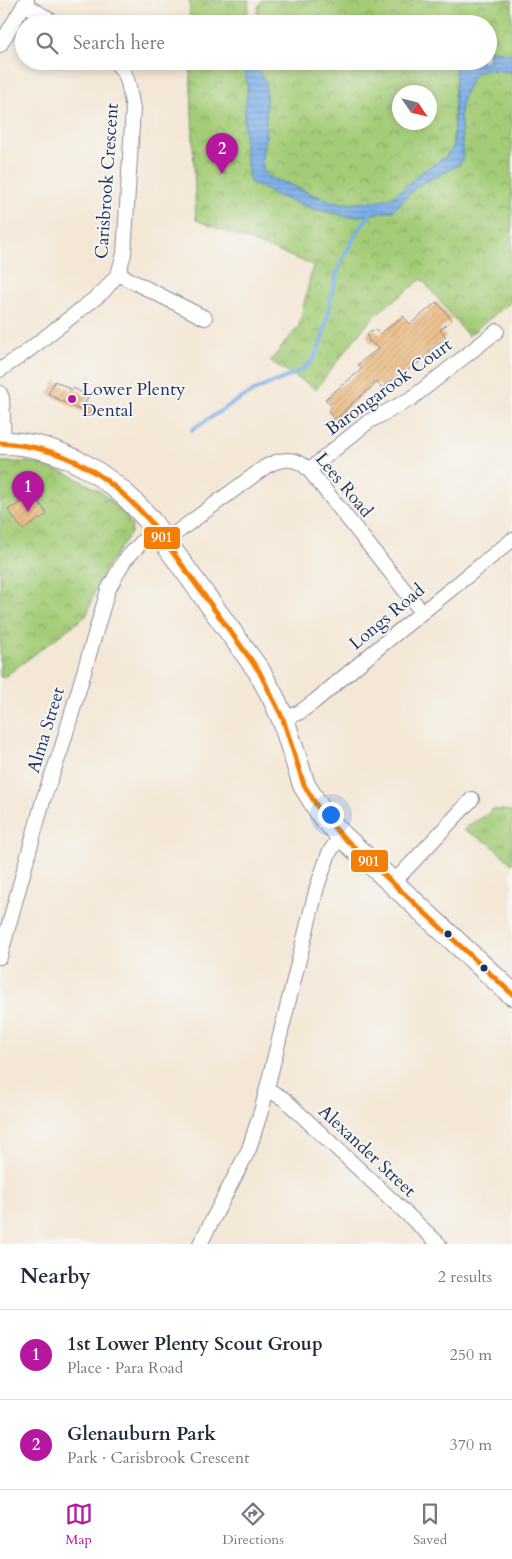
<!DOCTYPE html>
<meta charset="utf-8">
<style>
body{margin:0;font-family:Cardo,serif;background:#f2f2f3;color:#1f2937}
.compass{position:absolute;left:392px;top:85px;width:45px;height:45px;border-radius:50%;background:#fff;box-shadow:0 2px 8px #0003;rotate:125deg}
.you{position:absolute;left:330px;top:814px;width:18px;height:18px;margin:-12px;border:4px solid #fff;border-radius:50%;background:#1a73e8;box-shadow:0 0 0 8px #1a73e833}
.badge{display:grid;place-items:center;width:32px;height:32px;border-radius:50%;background:#b5179e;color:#fff;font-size:16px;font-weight:700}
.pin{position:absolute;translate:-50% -41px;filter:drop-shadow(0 1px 2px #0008)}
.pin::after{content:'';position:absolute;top:26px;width:18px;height:15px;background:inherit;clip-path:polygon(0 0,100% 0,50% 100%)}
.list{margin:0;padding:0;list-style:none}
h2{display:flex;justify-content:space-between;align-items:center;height:65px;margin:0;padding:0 20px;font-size:21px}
h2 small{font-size:16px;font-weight:400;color:#747a83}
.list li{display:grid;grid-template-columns:32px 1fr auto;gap:15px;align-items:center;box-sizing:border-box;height:90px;padding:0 20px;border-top:1px solid #e0e1e3}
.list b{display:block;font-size:19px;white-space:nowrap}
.list p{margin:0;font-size:16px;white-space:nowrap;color:#747a83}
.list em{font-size:16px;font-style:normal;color:#747a83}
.icon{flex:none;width:28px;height:28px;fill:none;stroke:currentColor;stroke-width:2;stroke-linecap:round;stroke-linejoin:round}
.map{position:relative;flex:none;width:512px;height:1244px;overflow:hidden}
.search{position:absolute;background:#fff;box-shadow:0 2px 8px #0003;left:15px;right:15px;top:15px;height:55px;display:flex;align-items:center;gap:12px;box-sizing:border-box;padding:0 18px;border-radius:28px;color:#747a83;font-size:19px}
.sheet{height:245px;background:#fff}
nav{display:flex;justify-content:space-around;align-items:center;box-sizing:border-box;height:70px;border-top:1px solid #e0e1e3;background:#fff;font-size:14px;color:#747a83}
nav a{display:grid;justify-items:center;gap:2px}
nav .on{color:#b5179e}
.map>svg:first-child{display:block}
.grass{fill:url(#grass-tufts);stroke:#607e6a}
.park{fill:url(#park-crowns);stroke:#607e6a;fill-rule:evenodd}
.water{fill:url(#water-rules);stroke:#4a6fa3}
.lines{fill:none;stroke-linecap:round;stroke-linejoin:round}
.stream{stroke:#7aafe8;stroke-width:4}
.building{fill:url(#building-hatch)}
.minor-casing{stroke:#888b9a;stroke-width:16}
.primary-casing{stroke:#888b9a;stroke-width:24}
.minor{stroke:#fff;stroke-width:14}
.primary{stroke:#fff;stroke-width:22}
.bus-1-casing{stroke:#f6f6f2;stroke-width:9}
.bus-1{stroke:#f47e05;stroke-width:5}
.poi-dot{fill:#b5179e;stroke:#f6f6f2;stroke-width:2}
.bus-dot{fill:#1b2f5e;stroke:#f6f6f2;stroke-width:2}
.labels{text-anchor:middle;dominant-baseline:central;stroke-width:4;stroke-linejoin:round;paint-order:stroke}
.street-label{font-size:18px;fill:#1b2f5e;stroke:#f6f6f2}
.poi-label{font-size:18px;fill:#1b2f5e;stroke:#f6f6f2;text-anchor:start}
.line-badge{stroke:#f6f6f2;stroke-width:2}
.badge-label{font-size:14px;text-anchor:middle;font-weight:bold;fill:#fff}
</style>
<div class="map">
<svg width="512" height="1244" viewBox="0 0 512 1244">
<defs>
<pattern id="grass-tufts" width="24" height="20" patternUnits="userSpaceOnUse" patternTransform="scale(1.25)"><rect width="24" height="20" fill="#a4cc77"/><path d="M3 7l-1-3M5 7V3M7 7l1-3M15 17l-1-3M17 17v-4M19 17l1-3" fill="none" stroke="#85a665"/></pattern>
<pattern id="park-crowns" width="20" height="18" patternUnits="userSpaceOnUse" patternTransform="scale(1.25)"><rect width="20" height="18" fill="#a4cc77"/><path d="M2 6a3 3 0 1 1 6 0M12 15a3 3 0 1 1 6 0" fill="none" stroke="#85a665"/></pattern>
<pattern id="water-rules" width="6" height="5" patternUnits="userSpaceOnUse" patternTransform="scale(1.25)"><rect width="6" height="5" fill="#7aafe8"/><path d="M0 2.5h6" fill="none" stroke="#638fbf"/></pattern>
<pattern id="building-hatch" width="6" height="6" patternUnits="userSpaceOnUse" patternTransform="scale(1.25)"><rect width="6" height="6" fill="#edb678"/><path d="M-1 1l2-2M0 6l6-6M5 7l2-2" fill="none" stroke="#bf9466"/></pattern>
</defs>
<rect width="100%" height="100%" fill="#f6f6f2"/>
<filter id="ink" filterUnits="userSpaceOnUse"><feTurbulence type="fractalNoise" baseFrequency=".02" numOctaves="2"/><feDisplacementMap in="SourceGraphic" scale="10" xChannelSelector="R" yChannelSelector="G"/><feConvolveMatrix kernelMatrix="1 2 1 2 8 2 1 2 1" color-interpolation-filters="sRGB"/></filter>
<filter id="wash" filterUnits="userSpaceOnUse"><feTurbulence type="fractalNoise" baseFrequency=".0096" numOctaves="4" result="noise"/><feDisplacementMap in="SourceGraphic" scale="20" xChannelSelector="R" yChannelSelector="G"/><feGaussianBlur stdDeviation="1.12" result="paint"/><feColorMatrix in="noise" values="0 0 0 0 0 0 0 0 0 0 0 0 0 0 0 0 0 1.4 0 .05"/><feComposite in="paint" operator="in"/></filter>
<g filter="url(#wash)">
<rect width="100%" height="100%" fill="#f4e7d5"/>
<path class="grass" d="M 492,809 L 512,811 L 512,864 L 489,843 L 464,830 C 472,820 484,820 492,809 Z"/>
<path class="park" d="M 190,0 L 249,0 L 246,24 L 189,24 Z
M 262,0 L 512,0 L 512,55 L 488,49 L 488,24 L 255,24 L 258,8 Z
M 190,61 L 241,61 L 248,85 L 244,120 L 250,182 L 278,196 L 314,209 L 393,211 L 417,186 L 459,165 L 463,157 L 460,111 L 464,95 L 472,77 L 484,69 L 512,72 L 512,301 L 468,336 L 422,279 L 376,314 L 357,336 L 316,389 L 270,361 L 299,326 L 313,265 L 196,220 Z
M 254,61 L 460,61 L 456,66 L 453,147 C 445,161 433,164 421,173 C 412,180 402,192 392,198 C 386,201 376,201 369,202 C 331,207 319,196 286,183 C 274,178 273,180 263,171 L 262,154 L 266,136 ZM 400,92 L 430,92 L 430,122 L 400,122 Z
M 0,462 L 29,462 L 44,465 L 73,476 L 101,492 L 110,500 L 121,510 L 132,525 L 131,533 L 112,559 L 103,574 L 95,590 L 87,615 L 4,677 L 0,677 Z"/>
<path class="water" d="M 488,49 L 512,55 L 512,72 L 484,69 L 472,77 L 464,95 L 460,111 L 463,157 L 459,165 L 417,186 L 393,211 L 350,217 L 314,209 L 278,196 L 250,182 L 245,151 L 244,120 L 248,85 L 241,61 L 254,61 L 266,83 L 266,136 L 262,154 L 263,171 L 273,180 L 284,182 L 312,195 L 340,203 L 351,204 L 392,198 L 422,172 L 447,156 L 453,147 L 456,66 L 460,61 L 488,61 Z"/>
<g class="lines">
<path class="stream" d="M 192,430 C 214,415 236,400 260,388 C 276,380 295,377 308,365 C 326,349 329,298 337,274 C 345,251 358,230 372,211"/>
</g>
<g id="blocks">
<path class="building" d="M 437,302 L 452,320 L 440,330 L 446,337 L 429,351 L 431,354 L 397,378 L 396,377 L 382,388 L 377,382 L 344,411 L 345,412 L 335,420 L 328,411 L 332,407 L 325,399 L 362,369 L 358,364 L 379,348 L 369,341 L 367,335 L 370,331 L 375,330 L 380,334 L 403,316 L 410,324 Z
M 55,381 L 72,390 L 73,388 L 89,396 L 85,402 L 94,407 L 89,415 L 48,394 Z
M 33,494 L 47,514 L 23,530 L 8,510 Z"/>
</g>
</g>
<g filter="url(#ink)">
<use href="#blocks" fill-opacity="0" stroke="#888b9a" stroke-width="1"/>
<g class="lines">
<defs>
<path id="minor" d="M 24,4 L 57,24
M 0,45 L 27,0
M 118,274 L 205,318
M 0,370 L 25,353 L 103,292 L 118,274 L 124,254 L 133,109 L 128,82 L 125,74 L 115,61
M 0,393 L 2,398 L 4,443
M 309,470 L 368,422 L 412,398 L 497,331
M 165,541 L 265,467 C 281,458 296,456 309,470 L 422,612
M 283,719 L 300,712 L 315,701 L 383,644 L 512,540
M 393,883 L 472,799
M 0,957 L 44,797 L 61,750 L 108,590 L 124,561 L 155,528
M 267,1089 L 284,1099 L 439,1244
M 200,1244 L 249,1149 L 262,1108 L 317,887 L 329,853 L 341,835"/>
<path id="primary" d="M 0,443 C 60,442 113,477 150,521 L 259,671 L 273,697 L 283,719 L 304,785 L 322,814 L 341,835 L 512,994"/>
</defs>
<use href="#minor" class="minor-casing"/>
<use href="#primary" class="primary-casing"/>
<use href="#minor" class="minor"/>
<use href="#primary" class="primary"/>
<defs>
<path id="bus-1" d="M 0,443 C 66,447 106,473 150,521 L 259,671 L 283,719 L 304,785 L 322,814 L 341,835 L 512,994"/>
</defs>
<use href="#bus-1" class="bus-1-casing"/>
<use href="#bus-1" class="bus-1"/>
</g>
</g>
<circle class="poi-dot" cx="72" cy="399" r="5"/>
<g class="bus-dot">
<circle cx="448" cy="934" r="4.5"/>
<circle cx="484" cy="968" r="4.5"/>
</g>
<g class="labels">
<g class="street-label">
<text transform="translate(107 181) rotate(-86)">Carisbrook Crescent</text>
<text transform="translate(389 387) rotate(-36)">Barongarook Court</text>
<text transform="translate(344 485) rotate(50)">Lees Road</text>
<text transform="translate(387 617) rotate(-40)">Longs Road</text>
<text transform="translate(46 730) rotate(-73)">Alma Street</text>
<text transform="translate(367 1151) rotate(43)">Alexander Street</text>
</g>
<g class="poi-label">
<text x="82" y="389">Lower Plenty<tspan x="82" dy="21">Dental</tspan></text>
</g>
</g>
<g class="line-badge">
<rect x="143" y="526" width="38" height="24" rx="5" fill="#f47e05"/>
<rect x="350" y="849" width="39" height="24" rx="5" fill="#f47e05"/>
</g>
<g class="badge-label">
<text x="162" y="542">901</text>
<text x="369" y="866">901</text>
</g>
</svg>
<svg class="compass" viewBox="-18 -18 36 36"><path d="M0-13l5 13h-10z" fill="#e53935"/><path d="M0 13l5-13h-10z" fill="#747a83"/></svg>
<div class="you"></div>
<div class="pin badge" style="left:28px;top:512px">1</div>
<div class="pin badge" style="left:222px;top:174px">2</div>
<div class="search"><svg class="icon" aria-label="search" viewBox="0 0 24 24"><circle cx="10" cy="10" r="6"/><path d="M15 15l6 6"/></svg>Search here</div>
</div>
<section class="sheet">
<h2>Nearby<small>2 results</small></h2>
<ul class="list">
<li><span class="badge">1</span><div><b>1st Lower Plenty Scout Group</b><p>Place · Para Road</p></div><em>250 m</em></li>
<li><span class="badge">2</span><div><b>Glenauburn Park</b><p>Park · Carisbrook Crescent</p></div><em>370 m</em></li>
</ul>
</section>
<nav>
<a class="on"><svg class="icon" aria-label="map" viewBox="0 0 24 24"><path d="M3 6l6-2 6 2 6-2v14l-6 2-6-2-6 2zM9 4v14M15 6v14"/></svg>Map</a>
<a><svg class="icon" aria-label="directions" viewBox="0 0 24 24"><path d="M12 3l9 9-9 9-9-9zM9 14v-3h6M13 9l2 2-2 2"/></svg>Directions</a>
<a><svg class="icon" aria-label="saved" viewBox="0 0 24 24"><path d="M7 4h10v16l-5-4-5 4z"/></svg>Saved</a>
</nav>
